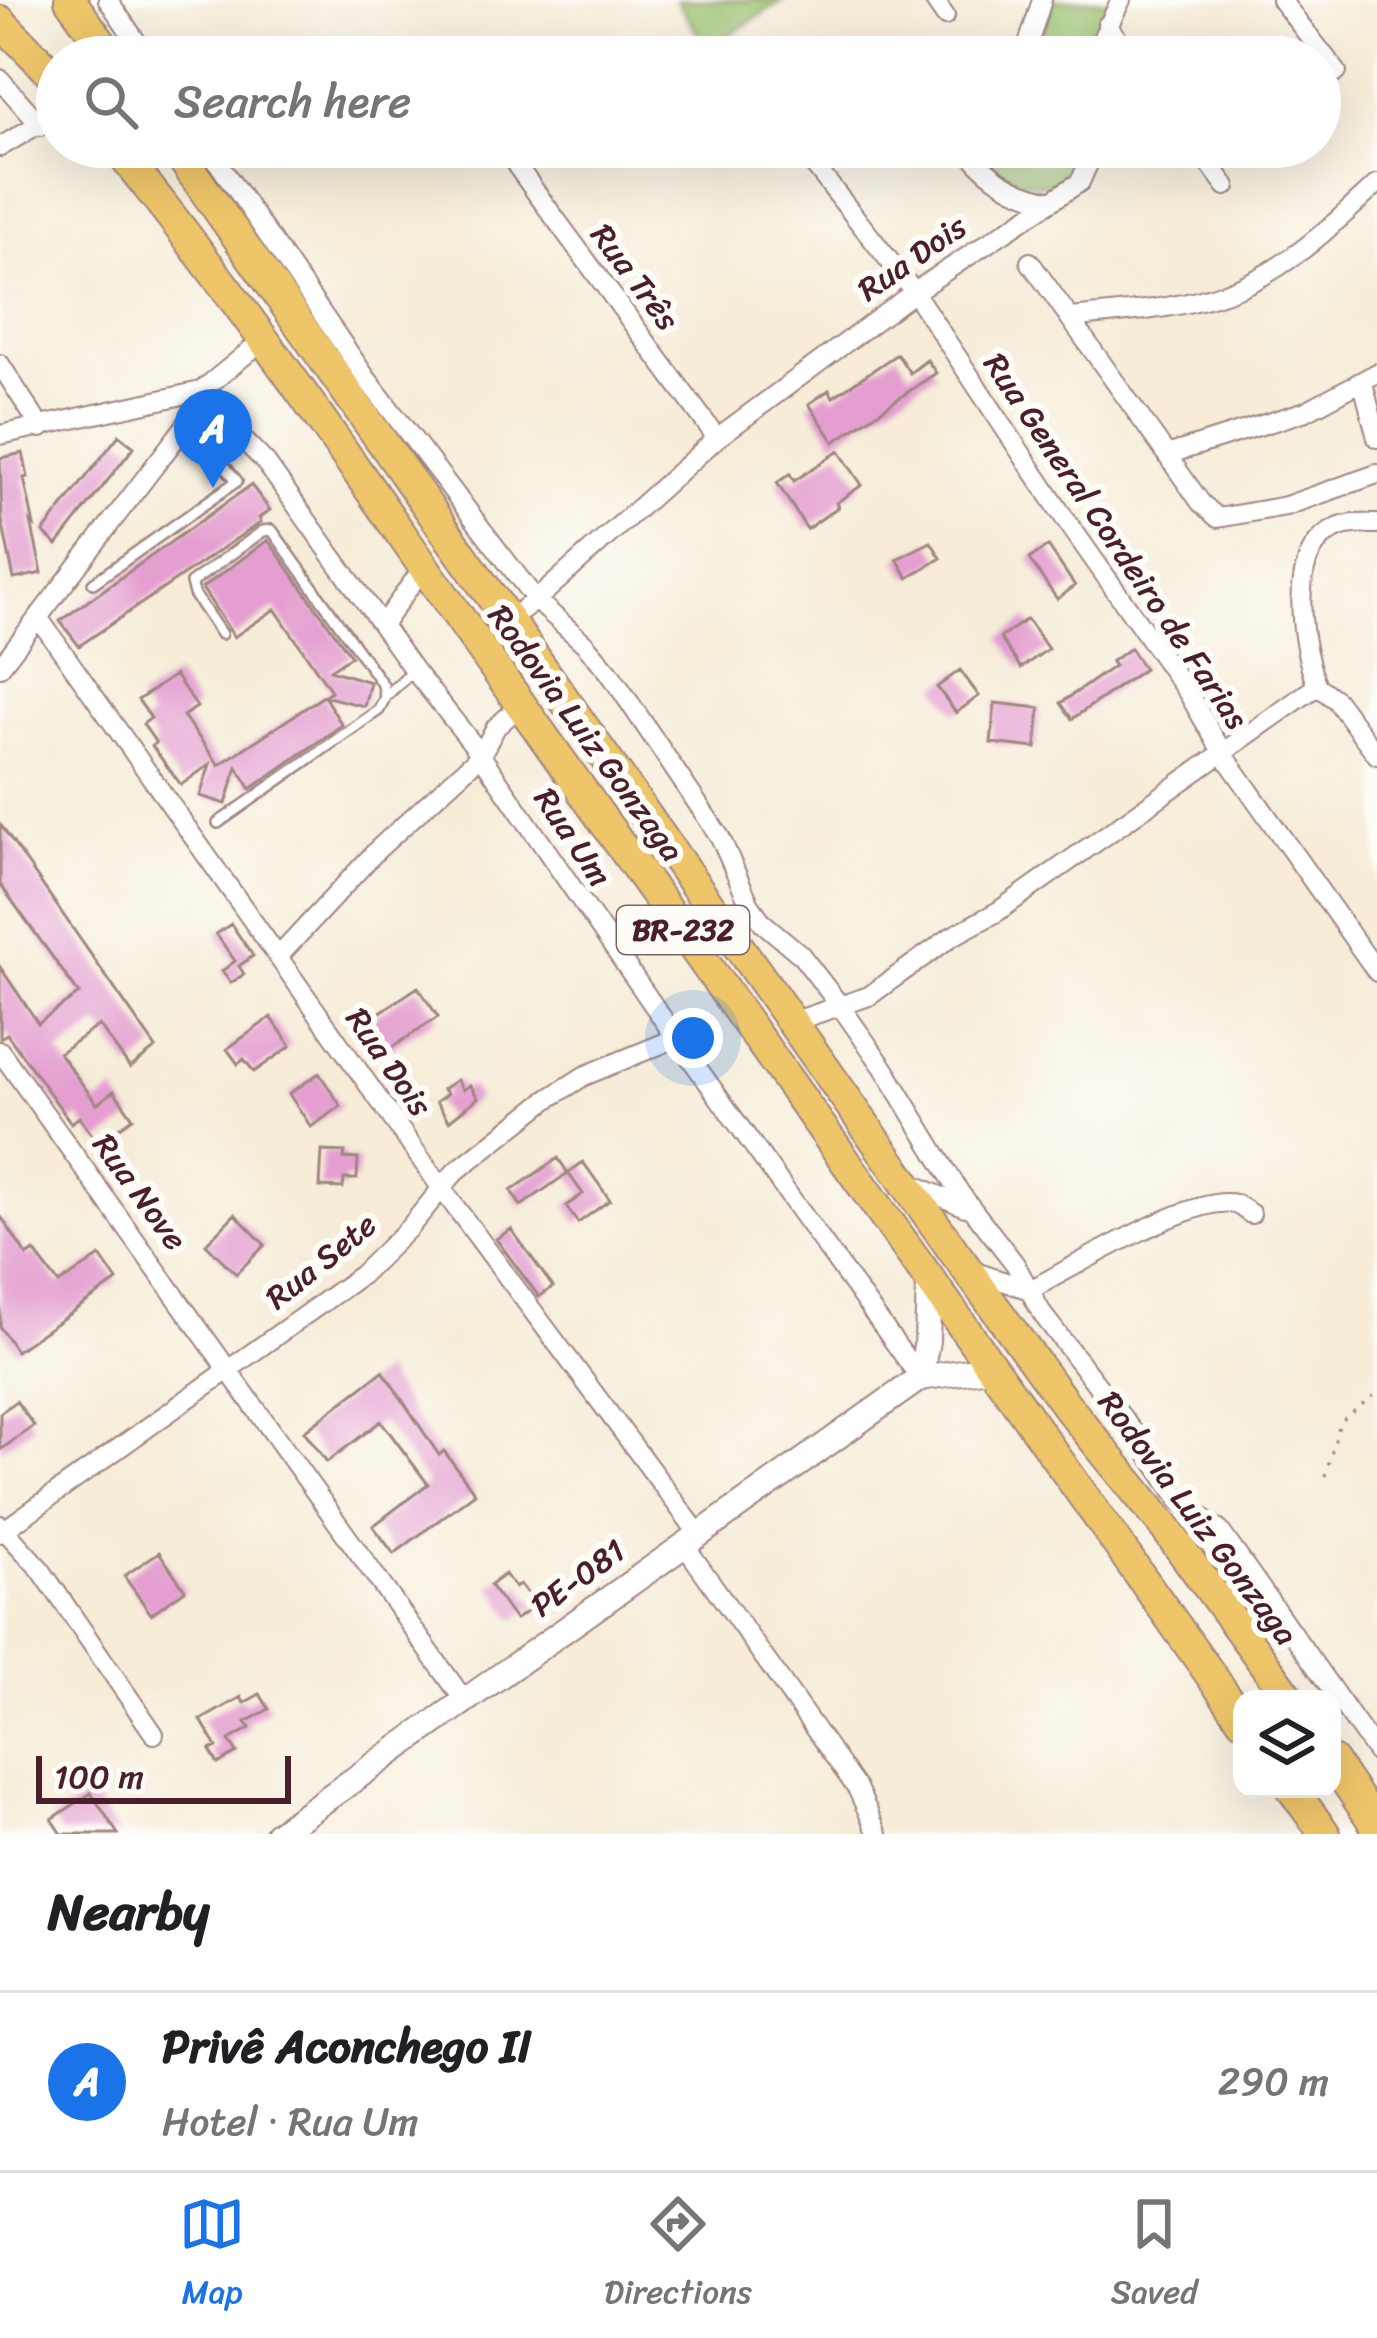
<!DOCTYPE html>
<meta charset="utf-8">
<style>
body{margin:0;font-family:Sriracha,sans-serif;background:#f2f2f2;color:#202124}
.controls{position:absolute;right:36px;bottom:36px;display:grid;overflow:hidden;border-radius:24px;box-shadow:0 12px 48px #0002}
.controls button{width:108px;height:108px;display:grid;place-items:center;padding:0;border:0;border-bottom:3px solid #e0e0e0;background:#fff;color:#202124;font:60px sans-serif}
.scale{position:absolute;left:36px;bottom:30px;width:255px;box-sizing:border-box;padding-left:12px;border:6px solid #4a1f2b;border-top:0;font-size:33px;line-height:42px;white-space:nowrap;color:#4a1f2b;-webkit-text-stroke:9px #fdfcf7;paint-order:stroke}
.you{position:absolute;left:693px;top:1038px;width:42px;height:42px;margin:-30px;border:9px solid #fff;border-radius:50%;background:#1a73e8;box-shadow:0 0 0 18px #1a73e833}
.badge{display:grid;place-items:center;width:78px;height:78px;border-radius:50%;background:#1a73e8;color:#fff;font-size:39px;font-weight:700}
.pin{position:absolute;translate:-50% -99px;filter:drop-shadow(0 3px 6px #0008)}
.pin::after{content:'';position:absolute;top:63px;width:42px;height:36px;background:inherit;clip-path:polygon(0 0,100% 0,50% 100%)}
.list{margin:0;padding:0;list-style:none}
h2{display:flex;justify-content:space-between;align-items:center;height:156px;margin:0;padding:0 48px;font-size:51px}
h2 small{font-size:39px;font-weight:400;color:#757577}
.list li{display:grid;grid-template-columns:78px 1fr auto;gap:36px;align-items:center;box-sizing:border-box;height:180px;padding:0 48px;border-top:3px solid #e0e0e0}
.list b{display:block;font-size:45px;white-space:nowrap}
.list p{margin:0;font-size:39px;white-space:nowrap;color:#757577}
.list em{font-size:39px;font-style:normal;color:#757577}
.icon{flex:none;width:66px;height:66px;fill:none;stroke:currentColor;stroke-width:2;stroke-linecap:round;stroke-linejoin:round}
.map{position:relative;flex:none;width:1377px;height:1834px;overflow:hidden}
.search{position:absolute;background:#fff;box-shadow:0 12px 48px #0002;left:36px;right:36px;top:36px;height:132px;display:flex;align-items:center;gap:30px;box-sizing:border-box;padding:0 42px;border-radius:66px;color:#757577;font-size:45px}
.sheet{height:336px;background:#fff}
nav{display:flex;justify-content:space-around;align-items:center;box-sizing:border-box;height:168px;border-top:3px solid #e0e0e0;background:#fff;font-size:33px;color:#757577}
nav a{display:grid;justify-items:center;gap:6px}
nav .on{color:#1a73e8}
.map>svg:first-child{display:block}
.green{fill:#9ac16d;stroke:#72704c;stroke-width:3}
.building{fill:#e49ed0}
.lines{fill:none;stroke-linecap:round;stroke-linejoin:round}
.service-casing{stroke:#a08682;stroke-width:14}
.minor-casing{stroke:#a08682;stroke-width:22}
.tertiary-casing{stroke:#a08682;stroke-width:28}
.trunk-casing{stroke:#a08682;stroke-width:34}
.path{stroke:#a08682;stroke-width:3;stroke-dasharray:3 9;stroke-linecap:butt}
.service{stroke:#fff;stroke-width:9}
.minor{stroke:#fff;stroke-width:18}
.tertiary{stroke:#fff;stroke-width:24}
.trunk{stroke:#eec569;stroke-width:30}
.labels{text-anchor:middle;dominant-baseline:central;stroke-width:12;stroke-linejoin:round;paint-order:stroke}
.shield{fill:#fdfcf7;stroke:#806168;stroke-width:3}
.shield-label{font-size:30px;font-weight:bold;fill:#4a1f2b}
.street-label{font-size:33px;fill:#4a1f2b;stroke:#fdfcf7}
</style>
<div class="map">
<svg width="1377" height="1834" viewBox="0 0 1377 1834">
<rect width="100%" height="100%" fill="#fdfcf7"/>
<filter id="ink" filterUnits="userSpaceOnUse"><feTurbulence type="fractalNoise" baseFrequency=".00833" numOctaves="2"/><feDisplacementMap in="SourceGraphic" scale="24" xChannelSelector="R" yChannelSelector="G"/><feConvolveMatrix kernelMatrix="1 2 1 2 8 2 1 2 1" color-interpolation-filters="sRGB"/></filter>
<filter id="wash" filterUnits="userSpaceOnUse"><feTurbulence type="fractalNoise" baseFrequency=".004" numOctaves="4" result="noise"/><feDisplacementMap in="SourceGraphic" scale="48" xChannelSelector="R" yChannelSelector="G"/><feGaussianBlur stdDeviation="2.7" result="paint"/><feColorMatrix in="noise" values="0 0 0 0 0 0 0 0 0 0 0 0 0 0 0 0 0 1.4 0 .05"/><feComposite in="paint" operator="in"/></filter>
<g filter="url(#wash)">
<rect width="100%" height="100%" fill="#f6ecd8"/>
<path class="green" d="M 676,0 L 783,0 L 708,49 Z
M 1051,0 L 1110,0 L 1085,57 L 1034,57 Z
M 975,147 L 1083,147 C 1078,193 1027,191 996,169 C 988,164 981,154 975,147 Z"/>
<g id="blocks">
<path class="building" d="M 897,354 L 910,373 L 927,360 L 936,373 L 834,442 L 809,404 L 829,390 L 833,397 Z
M 119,435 L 134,447 L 57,545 L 43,532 Z
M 839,451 L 862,485 L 836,503 L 838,507 L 807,529 L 777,483 L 790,474 L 794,481 Z
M 23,453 L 28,477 L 24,478 L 34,525 L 31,522 L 42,573 L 14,579 L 2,521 L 0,458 Z
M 251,485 L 270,510 L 259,518 L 261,522 L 79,646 L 60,621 Z
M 268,540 L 351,656 L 330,670 L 370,682 L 364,706 L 324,696 L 342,725 L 251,789 L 237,767 L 226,804 L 200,796 L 210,764 L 181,785 L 152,746 L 156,743 L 143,724 L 151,718 L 138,700 L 175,675 L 197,707 L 183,716 L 219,765 L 331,691 L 275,609 L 234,637 L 202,588 Z
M 931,542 L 941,558 L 908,578 L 897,559 Z
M 1048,546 L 1075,586 L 1057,599 L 1029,559 Z
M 1027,619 L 1048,649 L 1021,668 L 1000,638 Z
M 1130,648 L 1144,669 L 1072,719 L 1061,703 L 1114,666 L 1111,662 Z
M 960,670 L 979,696 L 956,713 L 937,687 Z
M 995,703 L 1040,708 L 1036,748 L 991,743 Z
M 0,824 L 156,1048 L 130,1068 L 99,1025 L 59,1053 L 97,1104 L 114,1091 L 133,1118 L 98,1143 L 79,1117 L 71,1123 L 7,1034 L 0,1038 L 0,967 L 38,1023 L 79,994 L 0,884 Z
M 231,924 L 253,956 L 239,966 L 244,974 L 231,983 L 222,971 L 235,961 L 216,934 Z
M 418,987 L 438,1017 L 390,1049 L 370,1019 Z
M 271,1017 L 291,1046 L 254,1072 L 244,1059 L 238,1064 L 227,1049 Z
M 319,1073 L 341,1106 L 311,1127 L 289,1094 Z
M 457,1080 L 463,1090 L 470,1085 L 478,1098 L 449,1121 L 436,1102 L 447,1094 L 443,1089 Z
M 322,1151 L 345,1152 L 344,1158 L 358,1159 L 357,1179 L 344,1179 L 343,1188 L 320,1187 Z
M 558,1158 L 568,1173 L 583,1162 L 610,1200 L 578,1223 L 566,1206 L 583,1194 L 568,1173 L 521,1206 L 511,1191 Z
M 235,1214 L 265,1245 L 236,1274 L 206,1244 Z
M 0,1215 L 27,1256 L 34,1251 L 59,1284 L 100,1256 L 117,1281 L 16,1351 L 0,1327 Z
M 511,1229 L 553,1287 L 539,1297 L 496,1239 Z
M 383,1371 L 439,1455 L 444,1451 L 475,1493 L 394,1554 L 373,1526 L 428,1484 L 381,1421 L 327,1462 L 304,1431 Z
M 16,1401 L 34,1426 L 0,1450 L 0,1413 Z
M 159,1552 L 185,1590 L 151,1614 L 124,1576 Z
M 505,1574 L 515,1588 L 520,1584 L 536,1605 L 515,1620 L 490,1585 Z
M 260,1694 L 269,1709 L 246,1722 L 250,1728 L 229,1740 L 237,1753 L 218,1764 L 210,1750 L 217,1747 L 201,1720 L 241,1697 L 244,1703 Z
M 91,1793 L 118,1834 L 62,1834 L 52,1819 Z"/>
</g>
</g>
<g filter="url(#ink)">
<use href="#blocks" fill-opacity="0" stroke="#a08682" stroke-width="3"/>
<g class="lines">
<defs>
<path id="service" d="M 93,583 L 237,481 L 210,448
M 385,697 L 405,678
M 218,823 L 379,710 L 385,697 L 383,685 L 272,530 L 263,531 L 191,583 L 194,594 L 221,634"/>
<path id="minor" d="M 108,0 L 147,57
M 934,0 L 945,16
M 1281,0 L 1337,72
M 1107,25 L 1131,57
M 1024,57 L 1042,0
M 1093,57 L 1121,0
M 0,79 L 41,126
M 0,147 L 57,113
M 207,147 L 367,379 L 536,600 L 585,644 L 609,672 L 720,837 L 750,905 L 763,923 L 800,954 L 841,1007 L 884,1068 L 960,1193 L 1015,1264 L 1043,1315 L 1134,1433 L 1180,1500 L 1220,1531 L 1377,1753
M 512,147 L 517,166 L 532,187 L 717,438
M 800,147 L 914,292 L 1063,516 L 1188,693 L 1224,755 L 1377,972
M 965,147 C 986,176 1013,193 1048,200
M 1197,147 L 1226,186
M 1030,262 L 1201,503 L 1218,518 L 1286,506 L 1377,474
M 1070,318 C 1122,312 1177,310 1227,292 C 1285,272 1333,225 1377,184
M 0,364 L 41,428
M 1363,383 L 1377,438
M 196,412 L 231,427 L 266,463 L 413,669 L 475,747 L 676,1038 L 920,1378
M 0,435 L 201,391 L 262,341
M 210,448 L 216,419
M 1170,454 L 1306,411 L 1377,373
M 40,620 L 442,1189 L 698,1533
M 508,620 L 536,600 L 717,438 L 914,292 L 1080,182 L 1089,162 L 1089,147
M 382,625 L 423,568
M 0,667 L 196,412 L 201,391
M 1317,686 L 1336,700 L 1377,755
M 278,957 L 378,849 L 481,755 L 496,727 L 521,705
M 792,1022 L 869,996 L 951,937 L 997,912 L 1317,686 C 1301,647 1287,557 1330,532 C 1345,522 1360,524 1377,524
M 0,1051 L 464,1700
M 908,1182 L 965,1207
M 969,1270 L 1030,1290 C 1070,1269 1195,1193 1235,1204 C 1241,1206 1246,1211 1251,1214
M 0,1525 L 41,1570 L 154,1734
M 0,1533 L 361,1275 L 409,1228 L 455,1172 L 545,1101 L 584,1076 L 676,1038
M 683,1543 L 858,1790 L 878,1834"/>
<path id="tertiary" d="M 920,1378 L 927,1341 L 929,1282
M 277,1834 L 920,1378 L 989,1368"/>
<path id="trunk" d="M 70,0 L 111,57
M 0,21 L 57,79
M 116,147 C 255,317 377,502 504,681 C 751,1027 994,1375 1242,1719
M 174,147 L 955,1253 L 1066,1405 L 1161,1522 L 1290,1699
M 1332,1761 L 1377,1827
M 1292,1789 L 1325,1834"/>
</defs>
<use href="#service" class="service-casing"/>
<use href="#minor" class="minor-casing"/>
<use href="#tertiary" class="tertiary-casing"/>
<use href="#trunk" class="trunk-casing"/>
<path class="path" d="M 1325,1476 L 1340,1422 L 1377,1393"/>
<use href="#service" class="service"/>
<use href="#minor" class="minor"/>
<use href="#tertiary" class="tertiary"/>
<use href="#trunk" class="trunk"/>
</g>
</g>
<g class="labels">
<rect class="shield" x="617" y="906" width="132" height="48" rx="9"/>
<g class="shield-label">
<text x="683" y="930">BR-232</text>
</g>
<g class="street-label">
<text transform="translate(912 258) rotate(-35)">Rua Dois</text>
<text transform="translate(635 277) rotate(53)">Rua Três</text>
<text transform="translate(1116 541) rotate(56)">Rua General Cordeiro de Farias</text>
<text transform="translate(586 733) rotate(54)">Rodovia Luiz Gonzaga</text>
<text transform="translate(573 837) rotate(56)">Rua Um</text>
<text transform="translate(389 1062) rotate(55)">Rua Dois</text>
<text transform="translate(140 1192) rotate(54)">Rua Nove</text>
<text transform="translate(321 1261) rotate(-39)">Rua Sete</text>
<text transform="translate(1198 1518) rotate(53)">Rodovia Luiz Gonzaga</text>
<text transform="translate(578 1578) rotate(-36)">PE-081</text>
</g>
</g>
</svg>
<div class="controls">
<button><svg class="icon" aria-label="layers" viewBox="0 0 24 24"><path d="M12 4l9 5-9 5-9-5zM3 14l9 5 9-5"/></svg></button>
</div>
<div class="scale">100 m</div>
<div class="you"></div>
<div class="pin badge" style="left:213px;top:488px">A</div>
<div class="search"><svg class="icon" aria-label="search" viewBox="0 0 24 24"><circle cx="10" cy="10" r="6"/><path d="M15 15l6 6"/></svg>Search here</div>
</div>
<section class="sheet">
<h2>Nearby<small></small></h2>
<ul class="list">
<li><span class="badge">A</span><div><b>Privê Aconchego II</b><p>Hotel · Rua Um</p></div><em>290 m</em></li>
</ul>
</section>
<nav>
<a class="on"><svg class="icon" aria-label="map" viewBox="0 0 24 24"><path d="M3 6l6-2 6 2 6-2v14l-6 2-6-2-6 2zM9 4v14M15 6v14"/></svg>Map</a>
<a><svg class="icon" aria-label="directions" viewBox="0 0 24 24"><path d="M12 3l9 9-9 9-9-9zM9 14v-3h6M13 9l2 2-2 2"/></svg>Directions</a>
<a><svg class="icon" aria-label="saved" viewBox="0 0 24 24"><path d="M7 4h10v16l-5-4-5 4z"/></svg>Saved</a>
</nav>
